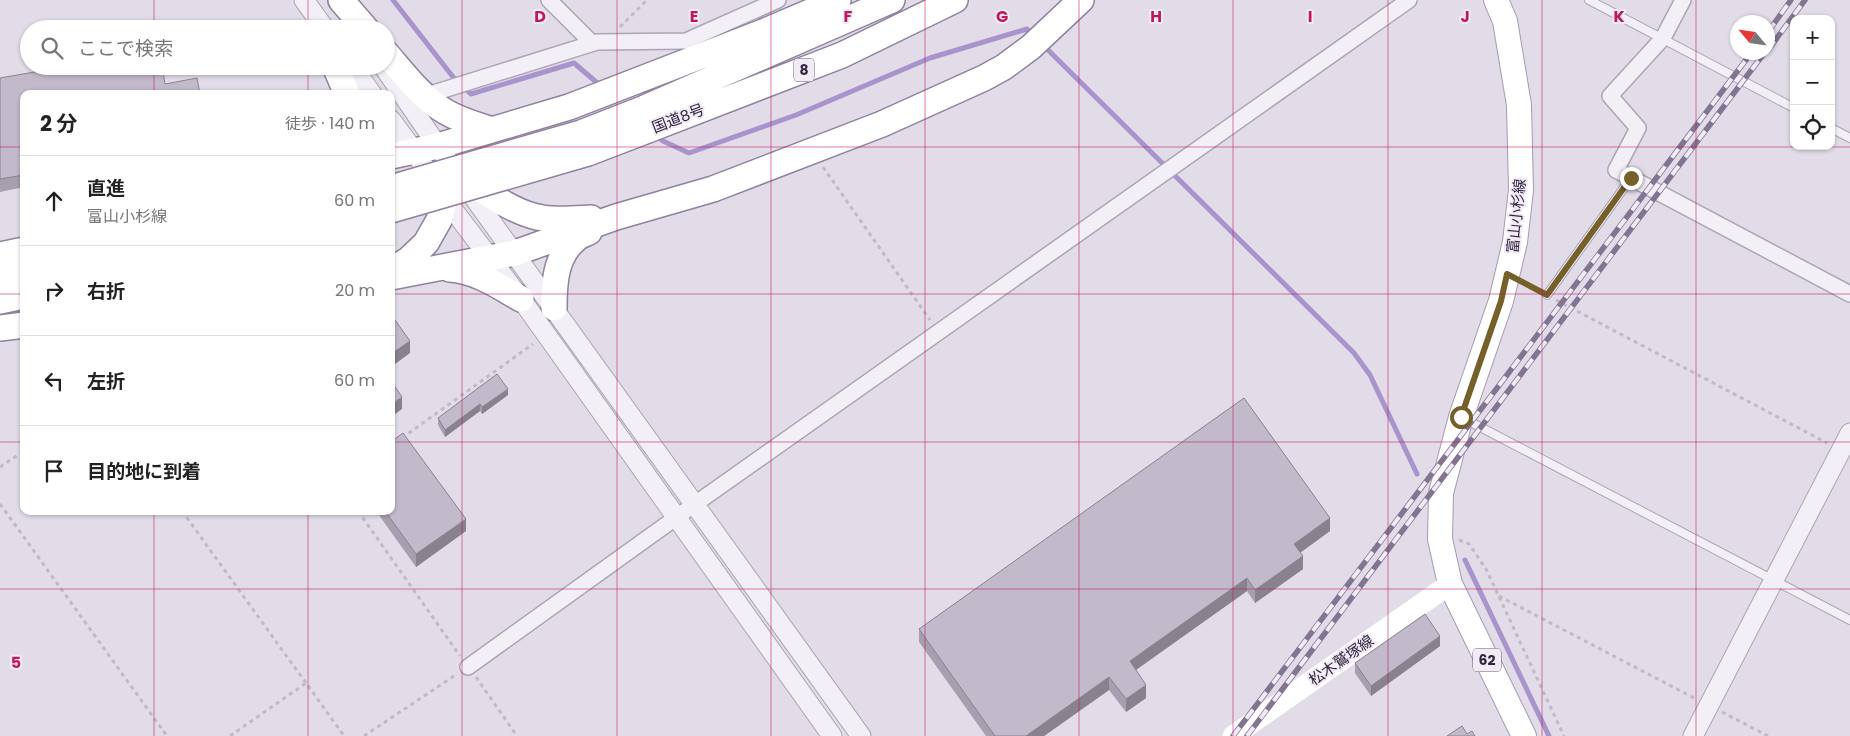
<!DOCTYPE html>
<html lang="ja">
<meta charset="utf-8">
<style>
body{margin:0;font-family:Poppins,"Noto Sans JP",sans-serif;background:#f6f6f6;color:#222}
.controls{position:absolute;right:15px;top:15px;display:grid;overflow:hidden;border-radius:10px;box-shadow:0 1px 4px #0004}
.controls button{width:45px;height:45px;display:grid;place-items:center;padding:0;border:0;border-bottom:1px solid #e0e0e0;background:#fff;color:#222;font:25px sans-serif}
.compass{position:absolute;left:1730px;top:15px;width:45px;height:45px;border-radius:50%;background:#fff;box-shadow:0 1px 4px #0004;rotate:299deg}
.stop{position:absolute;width:15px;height:15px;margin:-11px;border:4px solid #75602a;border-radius:50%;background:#fff}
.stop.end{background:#75602a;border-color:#fff;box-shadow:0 1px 5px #0008}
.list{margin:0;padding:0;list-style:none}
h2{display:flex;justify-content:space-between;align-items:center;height:65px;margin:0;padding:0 20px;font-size:21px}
h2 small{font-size:16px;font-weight:400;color:#767676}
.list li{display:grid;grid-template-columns:32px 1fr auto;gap:15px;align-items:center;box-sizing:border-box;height:90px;padding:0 20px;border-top:1px solid #e0e0e0}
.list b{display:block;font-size:19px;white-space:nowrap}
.list p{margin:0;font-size:16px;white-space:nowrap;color:#767676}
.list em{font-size:16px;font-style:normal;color:#767676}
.icon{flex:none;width:28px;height:28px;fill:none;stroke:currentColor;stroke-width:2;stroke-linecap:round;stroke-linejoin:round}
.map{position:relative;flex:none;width:1850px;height:736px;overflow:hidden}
.search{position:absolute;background:#fff;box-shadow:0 1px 4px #0004;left:20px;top:20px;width:375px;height:55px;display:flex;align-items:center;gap:12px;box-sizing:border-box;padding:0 18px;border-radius:28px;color:#767676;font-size:19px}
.panel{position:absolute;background:#fff;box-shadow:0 1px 4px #0004;left:20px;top:90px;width:375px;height:425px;border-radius:10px}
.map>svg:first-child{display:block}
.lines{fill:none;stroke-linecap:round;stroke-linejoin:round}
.stream{stroke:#a993cc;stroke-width:5}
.service-casing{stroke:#aca5b5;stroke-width:10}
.minor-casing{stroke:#aca5b5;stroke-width:18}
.tertiary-casing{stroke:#aca5b5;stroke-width:21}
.primary-casing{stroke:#a79ab4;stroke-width:26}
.trunk-casing{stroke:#90829f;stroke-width:28}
.path{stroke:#c0bac6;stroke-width:3;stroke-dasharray:4 4;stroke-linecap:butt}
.service{stroke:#f2eff6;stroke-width:8}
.minor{stroke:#f2eff6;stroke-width:15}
.tertiary{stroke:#f2eff6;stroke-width:19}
.secondary{stroke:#fff;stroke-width:21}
.primary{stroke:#fff;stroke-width:24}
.trunk{stroke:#fff;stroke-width:25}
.rail-casing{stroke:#837492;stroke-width:5.5}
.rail{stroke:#f0ebf5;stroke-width:4;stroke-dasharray:11;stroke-linecap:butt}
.trunk-bridge-casing{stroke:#90829f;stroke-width:28;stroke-linecap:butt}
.trunk-bridge{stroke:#fff;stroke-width:25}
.wall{fill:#a79faf}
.shaded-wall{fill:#88828e}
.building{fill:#c2b9cb;stroke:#88828e}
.route{stroke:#75602a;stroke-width:6}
.grid{fill:none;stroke:#c2185b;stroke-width:1;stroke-opacity:0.55}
.labels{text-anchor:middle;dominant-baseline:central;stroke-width:4;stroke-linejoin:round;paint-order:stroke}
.shield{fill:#f0ebf5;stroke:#6b6076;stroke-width:1}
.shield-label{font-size:14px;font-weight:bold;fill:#32243f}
.street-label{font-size:15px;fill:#32243f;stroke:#f0ebf5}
.grid-label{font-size:16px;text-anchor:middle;font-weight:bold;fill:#c2185b;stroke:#f0ebf5;stroke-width:4;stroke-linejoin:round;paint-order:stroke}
</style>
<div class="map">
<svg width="1850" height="736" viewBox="0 0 1850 736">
<rect width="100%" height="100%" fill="#e1dce8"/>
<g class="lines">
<path class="stream" d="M 393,0 L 453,77 L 471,94 L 574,63 L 602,87
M 1043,45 L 1354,353 L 1370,375 L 1417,474
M 657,136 L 663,141 L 689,153 L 796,115 L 930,58 L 1027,29 L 1033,35
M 1465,560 L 1549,736"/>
<defs>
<path id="service" d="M 1589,0 L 1794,108
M 1831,128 L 1850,138
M 1547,295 L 1631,178
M 1463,418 L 1850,620"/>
<path id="minor" d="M 549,0 L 592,43
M 1683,0 L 1663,38 L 1610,96 L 1638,128 L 1616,170 L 1850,294
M 424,96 L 597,42 L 686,41 L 778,0
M 468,667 L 695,504 L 1409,0"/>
<path id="tertiary" d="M 304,0 L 325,29
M 352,66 L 372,94
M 383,66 L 457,174 L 861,736
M 391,120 L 414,151 L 445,199 L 521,299 L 832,736
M 1693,736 L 1850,433"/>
<path id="primary" d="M 1496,0 L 1505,21 L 1519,105 L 1521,190 L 1515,242 L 1501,301 L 1461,417 L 1441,493 L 1440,539 L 1450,584 L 1524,736"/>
<path id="trunk" d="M 341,0 L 366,29
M 386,53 C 404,74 422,98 446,112 C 460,120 474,124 489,129
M 335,66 L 347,94
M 640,110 L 892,0
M 648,130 L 842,55 L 955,0
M 391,156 L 438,146 L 569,107 L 763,32 L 838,0
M 461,177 C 483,190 508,209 533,216 C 551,221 571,219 591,218
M 0,255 L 24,250
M 450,269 C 477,271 498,286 521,299
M 391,270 L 408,260 L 426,243 L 439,220 L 445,199 L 442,175
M 0,276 L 24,272
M 391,277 L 515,253 L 616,217 L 713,189 L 882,124 L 984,78 L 1004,67 L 1031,47 L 1081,0
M 0,301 L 24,296
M 554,308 C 554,284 555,256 576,239 C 579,236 585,234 589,232
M 0,328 L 24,325"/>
</defs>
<use href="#service" class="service-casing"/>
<use href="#minor" class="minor-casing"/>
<use href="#tertiary" class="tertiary-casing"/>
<use href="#primary" class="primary-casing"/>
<use href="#trunk" class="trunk-casing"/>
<path class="path" d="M 620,27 L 647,0
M 823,167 L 930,320
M 1523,283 L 1538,290
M 1556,300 L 1827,443
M 402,438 L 533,344
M 0,467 L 24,451
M 0,504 L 167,736
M 182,511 L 306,683
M 358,511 L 460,656
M 1459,540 L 1469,544 L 1486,569 L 1564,736
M 1499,596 L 1694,698
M 476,677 L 517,736
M 1722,712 L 1768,736
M 230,736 L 306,683 L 344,736
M 364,736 L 457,674"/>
<use href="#service" class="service"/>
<use href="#minor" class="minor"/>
<use href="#tertiary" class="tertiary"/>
<path class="secondary" d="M 1233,736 L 1450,584"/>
<use href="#primary" class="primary"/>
<use href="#trunk" class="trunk"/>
<defs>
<path id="rail" d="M 1768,32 L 1791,0
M 1768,50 L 1805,0
M 1233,736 L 1752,52
M 1247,736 L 1765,52"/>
</defs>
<use href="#rail" class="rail-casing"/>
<use href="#rail" class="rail"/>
<defs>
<path id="trunk-bridge" d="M 391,188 L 581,133 L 640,110
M 391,210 L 588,153 L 648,130"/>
</defs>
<use href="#trunk-bridge" class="trunk-bridge-casing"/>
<use href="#trunk-bridge" class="trunk-bridge"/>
</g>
<path class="wall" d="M 0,78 L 165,84 L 200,94 L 24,94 L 24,187 L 0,192 Z
M 508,395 L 482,414 L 480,411 L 445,437 L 438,425 L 438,418 Z
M 376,511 L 391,511 L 466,531 L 416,567 Z
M 1330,531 L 1300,553 L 1303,569 L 1255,603 L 1247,591 L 1136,670 L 1146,698 L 1126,712 L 1109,690 L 1044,736 L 986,736 L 919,642 L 919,629 Z
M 1440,646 L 1371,696 L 1355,673 L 1355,663 Z"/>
<path class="shaded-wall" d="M 410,341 L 410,353 L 391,367 L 391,354 Z
M 508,389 L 508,395 L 482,414 L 482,407 Z
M 402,397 L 402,409 L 391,417 L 391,405 Z
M 480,404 L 480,411 L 445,437 L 445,430 Z
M 1330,518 L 1330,531 L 1294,557 L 1294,544 Z
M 466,519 L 466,531 L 416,567 L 416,554 Z
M 1303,556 L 1303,569 L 1255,603 L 1255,590 Z
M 1247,578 L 1247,591 L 1130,674 L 1130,661 Z
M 1440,636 L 1440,646 L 1371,696 L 1371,686 Z
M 1109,677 L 1109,690 L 1044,736 L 1026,736 Z
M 1146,685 L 1146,698 L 1126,712 L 1126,699 Z"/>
<path class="building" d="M 69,66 L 162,66 L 165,84 L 197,78 L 200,94 L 24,94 L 24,175 L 0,179 L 0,78 Z
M 395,320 L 410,341 L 391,354 L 391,323 Z
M 497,374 L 508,389 L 482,407 L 480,404 L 445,430 L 438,418 Z
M 391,381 L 402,397 L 391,405 Z
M 1244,398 L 1330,518 L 1294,544 L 1303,556 L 1255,590 L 1247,578 L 1130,661 L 1146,685 L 1126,699 L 1109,677 L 1026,736 L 995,736 L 919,629 Z
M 403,433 L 466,519 L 416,554 L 385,511 L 391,511 L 391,442 Z
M 1425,614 L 1440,636 L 1371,686 L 1355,663 Z
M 1462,726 L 1467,734 L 1472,731 L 1475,736 L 1447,736 Z"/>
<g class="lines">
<path class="route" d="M 1461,417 L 1501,301 L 1507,274 L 1547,295 L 1631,178"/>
</g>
<path class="grid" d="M 154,0 L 154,29M 308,0 L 308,29M 462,0 L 462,736M 617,0 L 617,736M 771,0 L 771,736M 925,0 L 925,736M 1079,0 L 1079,736M 1233,0 L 1233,736M 1388,0 L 1388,736M 1542,0 L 1542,736M 1696,0 L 1696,736M 154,66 L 154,94M 308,66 L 308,94M 0,147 L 24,147M 391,147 L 1850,147M 0,294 L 24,294M 391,294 L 1850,294M 0,442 L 24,442M 391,442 L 1850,442M 154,511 L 154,736M 308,511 L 308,736M 0,589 L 1850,589"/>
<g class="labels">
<g class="shield">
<rect x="794" y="58.5" width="20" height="23" rx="4"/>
<rect x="1473" y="648.5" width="28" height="23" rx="4"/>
</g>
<g class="shield-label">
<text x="804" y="70">8</text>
<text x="1487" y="660">62</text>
</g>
<g class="street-label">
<text transform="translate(678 118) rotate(-21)">国道8号</text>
<text transform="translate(1516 216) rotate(-84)">富山小杉線</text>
<text transform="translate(1341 660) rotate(-35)">松木鷲塚線</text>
</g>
</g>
<g class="grid-label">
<text x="540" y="22">D</text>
<text x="694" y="22">E</text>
<text x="848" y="22">F</text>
<text x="1002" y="22">G</text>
<text x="1156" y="22">H</text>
<text x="1310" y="22">I</text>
<text x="1465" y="22">J</text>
<text x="1619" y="22">K</text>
<text x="16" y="668">5</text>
</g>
</svg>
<div class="controls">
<button>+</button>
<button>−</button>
<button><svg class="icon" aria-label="locate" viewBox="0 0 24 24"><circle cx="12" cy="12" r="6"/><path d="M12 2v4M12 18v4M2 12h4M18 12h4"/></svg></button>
</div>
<svg class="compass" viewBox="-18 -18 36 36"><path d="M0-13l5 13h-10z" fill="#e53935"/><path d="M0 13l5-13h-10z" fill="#767676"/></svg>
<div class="stop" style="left:1461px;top:417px"></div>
<div class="stop end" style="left:1631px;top:178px"></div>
<div class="search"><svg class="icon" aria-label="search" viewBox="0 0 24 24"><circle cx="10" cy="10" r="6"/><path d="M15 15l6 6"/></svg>ここで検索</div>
<section class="panel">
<h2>2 分<small>徒歩 · 140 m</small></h2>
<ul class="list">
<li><svg class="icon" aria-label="ahead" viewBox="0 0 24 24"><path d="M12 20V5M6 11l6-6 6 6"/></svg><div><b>直進</b><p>富山小杉線</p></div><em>60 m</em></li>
<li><svg class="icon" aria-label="right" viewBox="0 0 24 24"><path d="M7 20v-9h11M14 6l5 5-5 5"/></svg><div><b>右折</b></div><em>20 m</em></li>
<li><svg class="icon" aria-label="left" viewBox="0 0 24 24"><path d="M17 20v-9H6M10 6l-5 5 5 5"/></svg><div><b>左折</b></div><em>60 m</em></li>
<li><svg class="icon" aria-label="arrive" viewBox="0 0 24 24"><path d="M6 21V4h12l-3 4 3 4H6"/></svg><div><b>目的地に到着</b></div></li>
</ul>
</section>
</div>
